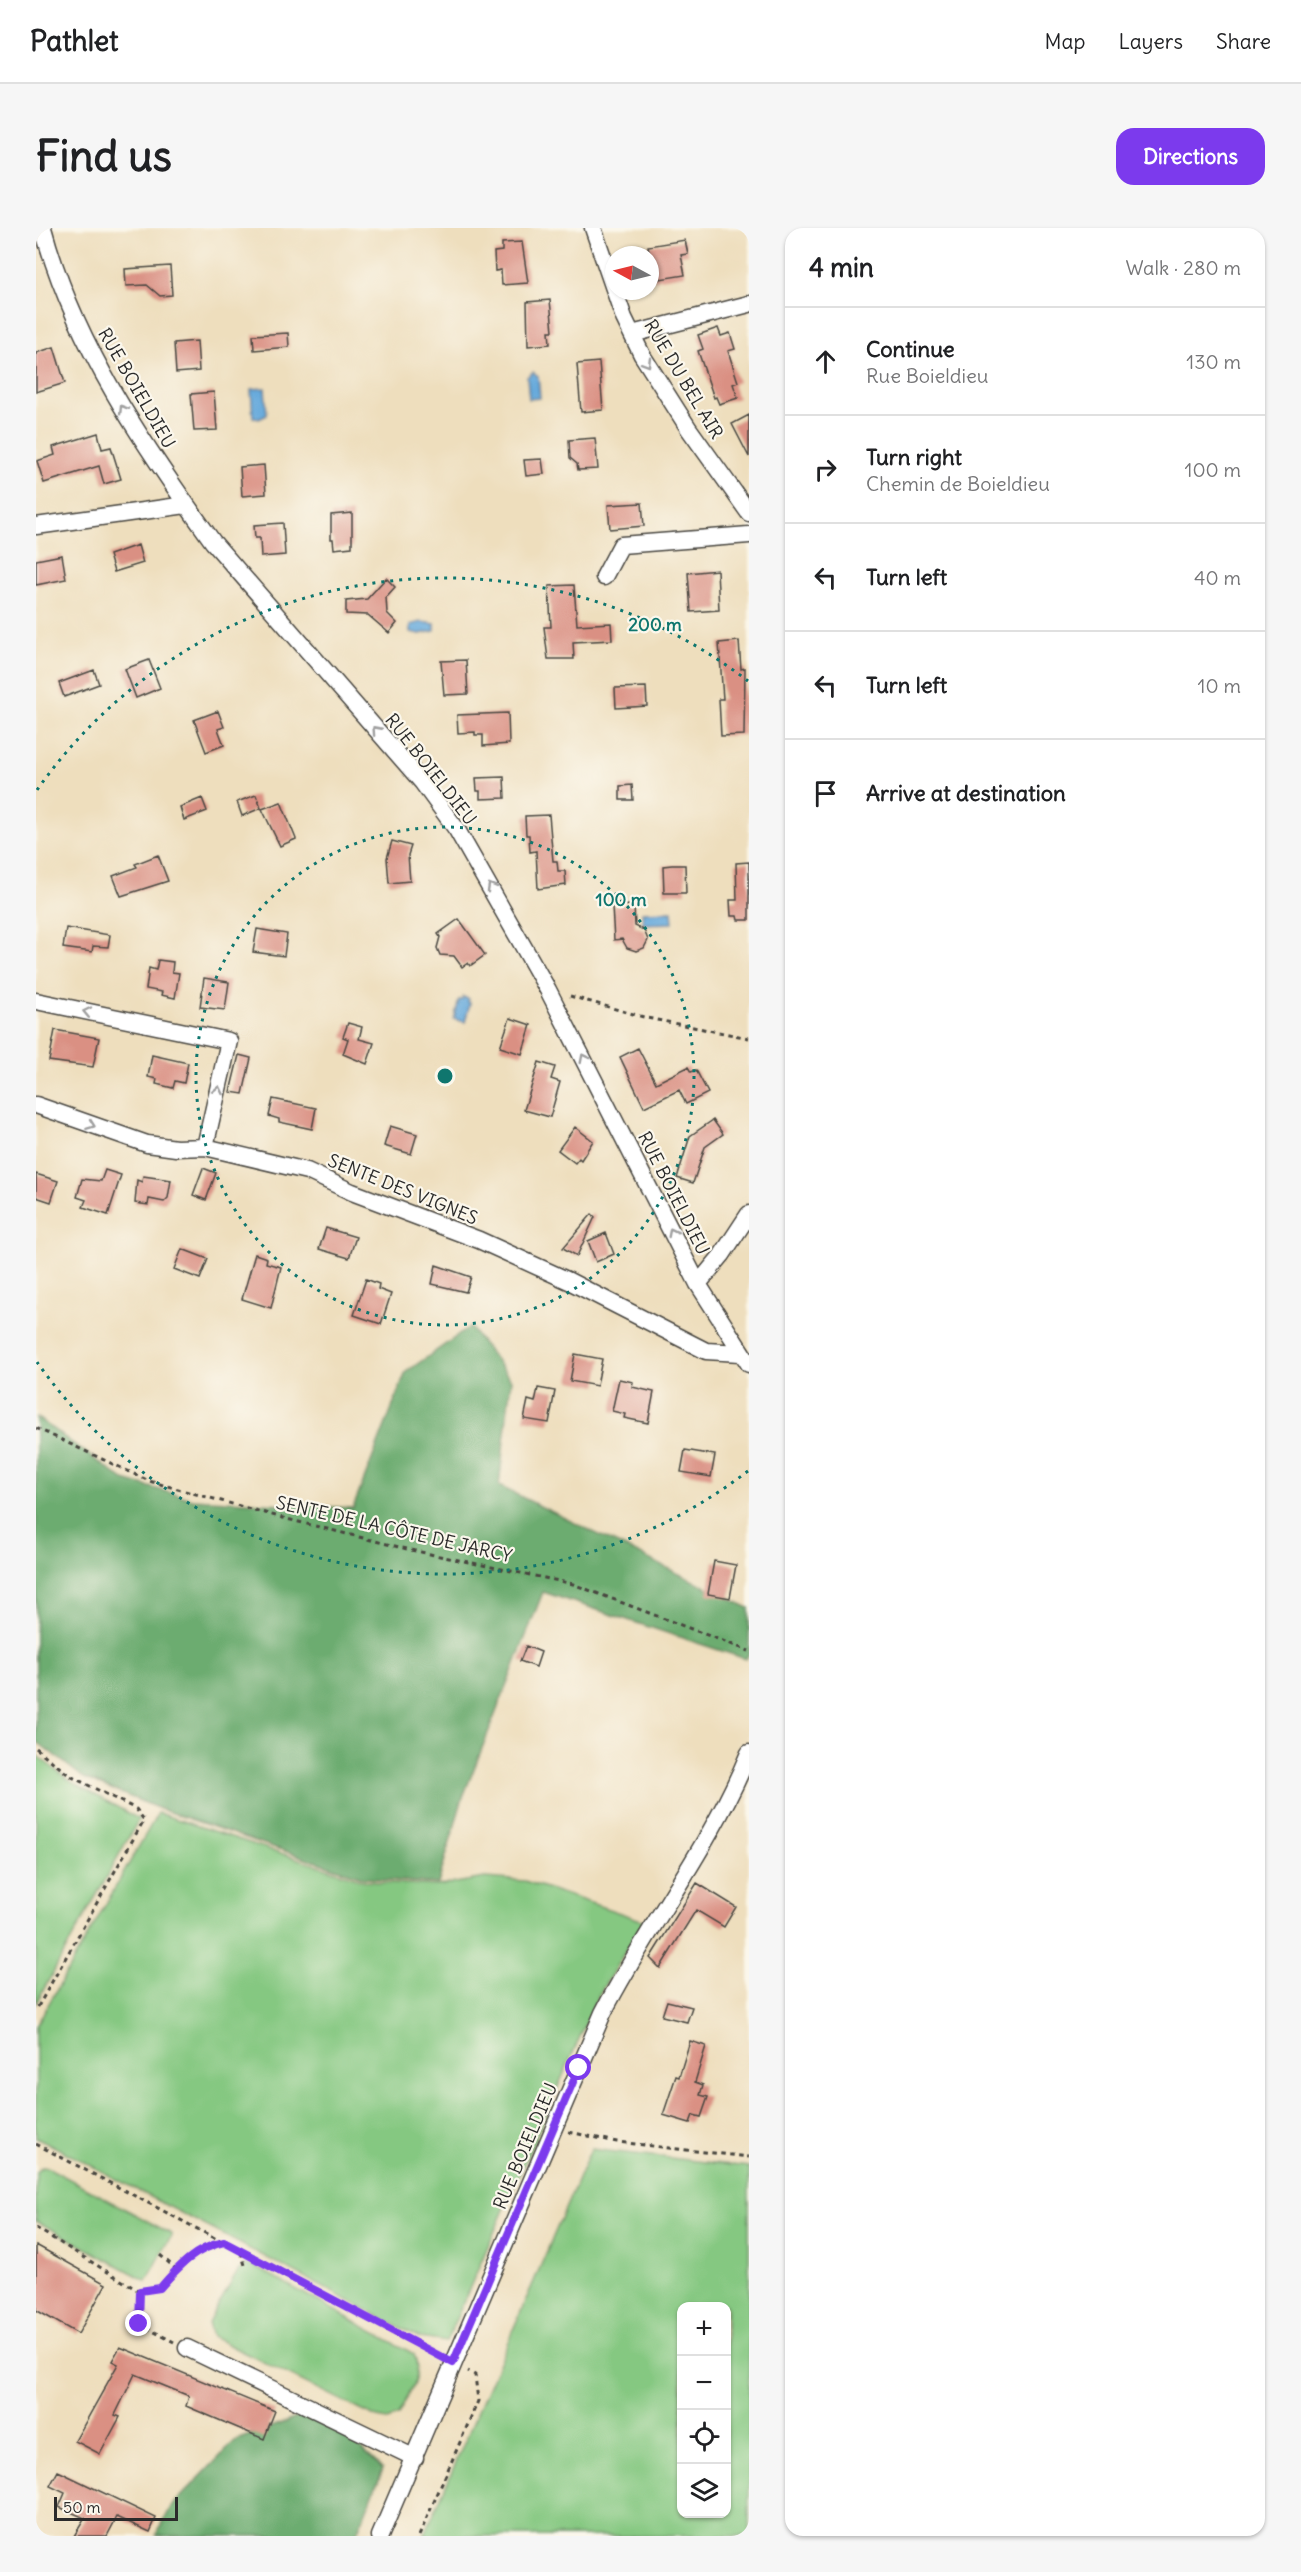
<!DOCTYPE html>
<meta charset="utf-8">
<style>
body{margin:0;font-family:Delius,sans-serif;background:#f6f6f6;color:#202124}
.controls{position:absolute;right:18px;bottom:18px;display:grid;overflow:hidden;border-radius:12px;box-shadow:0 2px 4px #0004}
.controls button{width:54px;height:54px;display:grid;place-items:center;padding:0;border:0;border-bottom:2px solid #e0e0e0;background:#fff;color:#202124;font:30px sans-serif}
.compass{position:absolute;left:569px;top:18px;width:54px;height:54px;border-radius:50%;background:#fff;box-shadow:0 2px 4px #0004;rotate:277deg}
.scale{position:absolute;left:18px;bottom:15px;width:124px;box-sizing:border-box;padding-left:6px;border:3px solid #2b2b2b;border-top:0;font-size:16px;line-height:21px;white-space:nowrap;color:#2b2b2b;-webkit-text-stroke:4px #fbf7ec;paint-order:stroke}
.stop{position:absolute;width:18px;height:18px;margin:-14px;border:4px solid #7c3aed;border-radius:50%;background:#fff}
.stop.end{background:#7c3aed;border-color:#fff;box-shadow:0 2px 6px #0008}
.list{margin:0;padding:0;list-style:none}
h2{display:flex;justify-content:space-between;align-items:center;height:78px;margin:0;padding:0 24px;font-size:26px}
h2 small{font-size:20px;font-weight:400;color:#757577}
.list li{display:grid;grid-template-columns:39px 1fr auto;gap:18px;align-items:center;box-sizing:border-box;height:108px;padding:0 24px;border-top:2px solid #e0e0e0}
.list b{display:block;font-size:22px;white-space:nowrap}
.list p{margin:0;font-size:20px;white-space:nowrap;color:#757577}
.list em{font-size:20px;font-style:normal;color:#757577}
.icon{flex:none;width:33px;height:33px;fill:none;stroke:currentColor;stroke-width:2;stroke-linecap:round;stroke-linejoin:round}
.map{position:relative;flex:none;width:713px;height:2308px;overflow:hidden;border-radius:18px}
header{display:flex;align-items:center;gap:36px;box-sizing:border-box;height:84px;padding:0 30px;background:#fff;border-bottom:2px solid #e0e0e0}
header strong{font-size:28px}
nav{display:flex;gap:33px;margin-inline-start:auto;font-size:21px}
.intro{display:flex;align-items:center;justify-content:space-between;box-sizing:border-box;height:144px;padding:0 36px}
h1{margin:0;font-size:42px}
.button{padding:15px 27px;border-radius:18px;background:#7c3aed;color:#fff;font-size:21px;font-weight:700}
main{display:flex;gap:36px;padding:0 36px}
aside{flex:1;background:#fff;border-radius:18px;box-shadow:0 2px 4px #0004}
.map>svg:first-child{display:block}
.green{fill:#85c881;stroke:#587a56;stroke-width:1.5;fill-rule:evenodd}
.forest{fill:#6cac6f;stroke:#4c6c4d;stroke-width:1.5}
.water{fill:#67aadc;stroke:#496a84;stroke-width:1.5}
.building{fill:#da9083}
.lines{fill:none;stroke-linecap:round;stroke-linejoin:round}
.minor-casing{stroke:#484641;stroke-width:19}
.path{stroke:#484641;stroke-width:3;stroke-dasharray:4.5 4.5;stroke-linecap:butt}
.minor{stroke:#fff;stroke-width:16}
.oneway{stroke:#a0a0a0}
.route{stroke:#7c3aed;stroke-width:8}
.ring{fill:none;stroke:#0f766e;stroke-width:3;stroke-dasharray:3 6}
.labels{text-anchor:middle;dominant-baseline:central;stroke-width:4.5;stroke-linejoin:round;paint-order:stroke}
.street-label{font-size:18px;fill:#2b2b2b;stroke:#fbf7ec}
.centre{fill:#0f766e;stroke:#fbf7ec;stroke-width:3}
.ring-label{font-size:18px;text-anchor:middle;font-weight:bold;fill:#0f766e;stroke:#fbf7ec;stroke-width:4.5;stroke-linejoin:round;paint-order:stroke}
</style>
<header>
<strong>Pathlet</strong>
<nav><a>Map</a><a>Layers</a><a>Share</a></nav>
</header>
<div class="intro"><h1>Find us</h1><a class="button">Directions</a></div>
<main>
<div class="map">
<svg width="713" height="2308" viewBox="0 0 713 2308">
<rect width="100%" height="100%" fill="#fbf7ec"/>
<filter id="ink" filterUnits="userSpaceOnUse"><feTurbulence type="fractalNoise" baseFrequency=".0167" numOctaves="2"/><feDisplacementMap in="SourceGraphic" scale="12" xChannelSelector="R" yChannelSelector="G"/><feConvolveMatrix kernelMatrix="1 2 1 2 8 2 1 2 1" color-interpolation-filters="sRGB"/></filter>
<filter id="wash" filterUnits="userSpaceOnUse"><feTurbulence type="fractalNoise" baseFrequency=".008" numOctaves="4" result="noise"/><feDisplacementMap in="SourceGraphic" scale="24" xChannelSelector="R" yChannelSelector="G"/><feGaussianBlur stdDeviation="1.35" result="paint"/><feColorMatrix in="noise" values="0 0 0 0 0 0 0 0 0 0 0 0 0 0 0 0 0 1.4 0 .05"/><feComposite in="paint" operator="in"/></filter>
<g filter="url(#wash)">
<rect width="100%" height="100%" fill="#eedebd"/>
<path class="green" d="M 0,1527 L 36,1554 L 103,1591 L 0,1775 Z
M 122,1585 L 330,1653 L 401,1658 L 449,1650 L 489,1653 L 608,1693 L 561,1770 L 410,2114 L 384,2110 L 0,1909 L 0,1798 Z
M 555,1921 L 713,1939 L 713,2308 L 388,2308 ZM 646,2078 L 690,2078 L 690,2286 L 646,2286 Z
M 6,1939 L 13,1940 L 136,2006 L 111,2053 L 0,1993 L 0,1944 Z
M 209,2037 L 218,2038 L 378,2126 C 387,2147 371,2168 362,2188 L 352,2192 L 341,2190 L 176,2109 L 172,2095 L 202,2043 Z"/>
<path class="forest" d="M 434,1099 L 475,1152 L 463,1258 L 713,1380 L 713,1425 L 710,1431 L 507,1364 L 427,1569 L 402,1656 L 329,1650 L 124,1581 L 48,1550 L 0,1513 L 0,1189 L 88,1252 L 157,1271 L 317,1280 L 370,1144 Z
M 274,2185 L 299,2196 L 347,2241 L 320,2308 L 120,2308 L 135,2279 L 200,2212 Z"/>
<path class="water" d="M 497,144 L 502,148 L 504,170 L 493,171 L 491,149 Z
M 229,160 L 231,187 L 223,191 L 217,189 L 215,161 Z
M 385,394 L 399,396 L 399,403 L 384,406 L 374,404 L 374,397 Z
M 636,683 L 637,695 L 607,696 L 606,684 Z
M 427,769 L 433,771 L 432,774 L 434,775 L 429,794 L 418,791 L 423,772 L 426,772 Z"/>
<g id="blocks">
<path class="building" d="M 649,12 L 652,26 L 645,27 L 649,47 L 618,52 L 612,18 Z
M 486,14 L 492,55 L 466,57 L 465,42 L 459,43 L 458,24 L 466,23 L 466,15 Z
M 134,38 L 136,67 L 124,68 L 111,57 L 90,58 L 89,41 Z
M 514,72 L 517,103 L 513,103 L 514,116 L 492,118 L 491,74 Z
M 682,100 L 685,108 L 694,105 L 699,121 L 692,123 L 702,154 L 697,156 L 702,170 L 683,176 L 680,169 L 678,170 L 662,123 L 667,121 L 662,107 Z
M 252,105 L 253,119 L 218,122 L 217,107 Z
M 161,113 L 163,143 L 140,145 L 138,115 Z
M 18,119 L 29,155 L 0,164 L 0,125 Z
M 563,134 L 567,182 L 545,184 L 541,136 Z
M 178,164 L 181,202 L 158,203 L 155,166 Z
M 713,187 L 713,229 L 696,196 Z
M 62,205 L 66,221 L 75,219 L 85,251 L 68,256 L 63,238 L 8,255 L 1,233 L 19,227 L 17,219 Z
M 559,210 L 562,241 L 542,242 L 541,236 L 534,230 L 533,212 Z
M 506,231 L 508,246 L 490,248 L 488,232 Z
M 228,237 L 230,266 L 206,268 L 204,239 Z
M 606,275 L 608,298 L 574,301 L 572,277 Z
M 316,285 L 316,319 L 298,321 L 297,311 L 295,311 L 295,287 Z
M 247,295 L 249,327 L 225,329 L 224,310 L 219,310 L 218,297 Z
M 102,317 L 107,335 L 78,344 L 73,327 Z
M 26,327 L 30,351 L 0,357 L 0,332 Z
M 681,342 L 683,382 L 655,384 L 652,345 Z
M 350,350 L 359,359 L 350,369 L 351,385 L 361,395 L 353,405 L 332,387 L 310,386 L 310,373 L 331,371 Z
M 538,357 L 541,397 L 575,395 L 576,412 L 537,414 L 538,431 L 512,431 L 508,399 L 515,399 L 513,358 Z
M 703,413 L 705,441 L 709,440 L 708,507 L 685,508 L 683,471 L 687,471 L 683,415 Z
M 113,432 L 124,460 L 100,470 L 89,441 Z
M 430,432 L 432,466 L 408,467 L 405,433 Z
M 58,442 L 63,456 L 28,469 L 23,455 Z
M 610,459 L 611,478 L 580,480 L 579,460 Z
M 182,483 L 188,499 L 182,501 L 188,517 L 170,524 L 158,492 Z
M 472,485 L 473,516 L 447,518 L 447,507 L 439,507 L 439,504 L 422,505 L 421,487 Z
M 468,549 L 469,570 L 444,571 L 444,563 L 441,563 L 440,550 Z
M 596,557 L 597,572 L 584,572 L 584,558 Z
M 220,567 L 225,580 L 206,588 L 201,574 Z
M 166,570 L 171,583 L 148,592 L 144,579 Z
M 245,574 L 260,611 L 244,618 L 226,581 Z
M 513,587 L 517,633 L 521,633 L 522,643 L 529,643 L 530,657 L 502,661 L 500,623 L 494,624 L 493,607 L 490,607 L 489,588 Z
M 356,613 L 375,618 L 372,627 L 374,653 L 353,655 L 351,630 Z
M 122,627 L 132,653 L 85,668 L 77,648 L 101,639 L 99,636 Z
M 713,634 L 713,692 L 702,692 L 701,688 L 695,688 L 694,672 L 701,672 L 700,635 Z
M 636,637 L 649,637 L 650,665 L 628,665 L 627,638 Z
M 598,677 L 599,698 L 608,702 L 612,712 L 608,720 L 600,723 L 591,720 L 586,711 L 578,712 L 576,678 Z
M 423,691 L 449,727 L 434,738 L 432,735 L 426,739 L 418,728 L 404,727 L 401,720 L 404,709 L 402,706 Z
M 30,700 L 74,707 L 72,719 L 57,718 L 56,724 L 27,720 Z
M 221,701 L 251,706 L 248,728 L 217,724 Z
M 122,732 L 137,734 L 136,744 L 143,745 L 139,770 L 125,767 L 126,764 L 110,761 L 113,740 L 120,742 Z
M 168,750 L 193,754 L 189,782 L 164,779 Z
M 474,790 L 495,797 L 486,826 L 464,819 Z
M 312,795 L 326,799 L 323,811 L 338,815 L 331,836 L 307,826 L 312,811 L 307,809 Z
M 19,802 L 63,810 L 57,839 L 13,833 Z
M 602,820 L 620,855 L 652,839 L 655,844 L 660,842 L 672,865 L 650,876 L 643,862 L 608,879 L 584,829 Z
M 116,827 L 152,835 L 148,855 L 139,853 L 137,860 L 120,856 L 121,851 L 112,849 Z
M 203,827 L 215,830 L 207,866 L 194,864 Z
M 503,834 L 519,839 L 515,851 L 524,854 L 514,889 L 488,882 Z
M 237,871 L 280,880 L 276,901 L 243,894 L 243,891 L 233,888 Z
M 677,892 L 687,906 L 669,919 L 657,955 L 641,950 L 654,908 Z
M 354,898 L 381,906 L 375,926 L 348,918 Z
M 539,899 L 557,913 L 545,932 L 543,930 L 539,935 L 522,922 Z
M 167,940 L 180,945 L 170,972 L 157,967 Z
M 69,942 L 85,947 L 72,987 L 47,979 L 50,972 L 41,969 L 46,951 L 65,953 Z
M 0,946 L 22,953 L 15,974 L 0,969 Z
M 107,948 L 135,952 L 132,970 L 128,974 L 113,971 L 112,977 L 99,975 L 101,952 L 106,954 Z
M 556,986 L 559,989 L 541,1028 L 527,1020 Z
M 290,1000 L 320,1009 L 313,1030 L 283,1021 Z
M 570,1005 L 578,1026 L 560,1034 L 552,1013 Z
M 146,1021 L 172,1031 L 164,1051 L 138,1041 Z
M 219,1026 L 231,1030 L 230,1035 L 245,1039 L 235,1080 L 206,1071 Z
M 400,1037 L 435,1049 L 430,1064 L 396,1056 Z
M 330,1051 L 343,1056 L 342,1061 L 355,1066 L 345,1096 L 318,1087 Z
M 539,1126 L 566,1131 L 561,1158 L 534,1153 Z
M 583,1151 L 597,1154 L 596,1159 L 618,1164 L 612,1195 L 588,1190 L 589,1186 L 576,1183 Z
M 502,1160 L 519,1163 L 513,1195 L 488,1191 L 492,1172 L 499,1174 Z
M 649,1222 L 679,1227 L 675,1249 L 645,1244 Z
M 678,1333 L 700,1337 L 694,1370 L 672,1366 Z
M 490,1418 L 505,1424 L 500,1439 L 484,1433 Z
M 661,1655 L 700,1679 L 688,1699 L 660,1682 L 624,1740 L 614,1730 Z
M 631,1773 L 656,1779 L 651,1794 L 626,1788 Z
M 654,1813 L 670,1818 L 659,1854 L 667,1857 L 664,1867 L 672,1869 L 665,1889 L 657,1887 L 654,1895 L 627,1887 L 640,1848 L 643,1849 Z
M 0,2017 L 70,2056 L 42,2106 L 0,2082 Z
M 84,2119 L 239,2183 L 228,2211 L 150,2178 L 153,2168 L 99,2146 L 79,2187 L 84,2189 L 64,2226 L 39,2213 L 82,2136 L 76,2133 Z
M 22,2243 L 120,2290 L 114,2304 L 81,2289 L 71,2308 L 38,2308 L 49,2290 L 23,2279 L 29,2265 L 14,2258 Z"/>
</g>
</g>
<g filter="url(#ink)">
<use href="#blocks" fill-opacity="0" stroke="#484641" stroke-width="1.5"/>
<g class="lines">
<defs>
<path id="minor" d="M 7,0 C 38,116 108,218 177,314 L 386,554 L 421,602 L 512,762 L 662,1056 L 713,1136
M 557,0 L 588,90 L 606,127 L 653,201 L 713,285
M 596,106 L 713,76
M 0,298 L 150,277
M 568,349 L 585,317 L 713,307
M 0,773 L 193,813 L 169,919
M 0,877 L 111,916 L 140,920 L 169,919 L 271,943 L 316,964 L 443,1012 L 533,1053 L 670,1123 L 704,1125
M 662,1056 L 686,1027 L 713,986
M 151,2120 L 379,2230
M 344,2308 L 567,1785 C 612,1697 675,1618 713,1525"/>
</defs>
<use href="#minor" class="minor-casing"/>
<path class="path" d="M 534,768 L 611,790 L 713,810
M 0,1200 L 113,1253 L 247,1290 L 375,1322 L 537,1356 L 713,1423
M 0,1520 L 34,1548 L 100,1581 L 108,1592 L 0,1782
M 533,1904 L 581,1914 L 713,1929
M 0,1916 L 403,2128
M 0,2000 L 103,2063 L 103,2096 L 138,2114
M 205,2024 L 209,2037
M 124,2027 L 140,2041
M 103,2063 L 124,2060 C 141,2040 159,2020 186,2014
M 383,2308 L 442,2173 L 439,2147 L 432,2143"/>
<use href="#minor" class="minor"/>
</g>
<defs><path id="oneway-chevron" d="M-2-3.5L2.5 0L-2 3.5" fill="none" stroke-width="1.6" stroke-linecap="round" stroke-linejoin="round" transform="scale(1.5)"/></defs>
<g class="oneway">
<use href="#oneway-chevron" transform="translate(611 135) rotate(58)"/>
<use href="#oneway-chevron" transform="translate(87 181) rotate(-122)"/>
<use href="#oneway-chevron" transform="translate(340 502) rotate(-132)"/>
<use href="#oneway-chevron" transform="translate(455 659) rotate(-120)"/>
<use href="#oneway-chevron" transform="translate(51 784) rotate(-168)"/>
<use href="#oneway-chevron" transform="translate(548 830) rotate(-117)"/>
<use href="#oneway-chevron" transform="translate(182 862) rotate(-77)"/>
<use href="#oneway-chevron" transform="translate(55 897) rotate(20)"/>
<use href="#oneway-chevron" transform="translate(636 1004) rotate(-117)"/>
</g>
</g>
<g class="lines" filter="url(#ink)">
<path class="route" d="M 103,2096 L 104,2063 L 124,2060 C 142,2039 159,2020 188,2014 L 417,2135 L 543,1840"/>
</g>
<g class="ring">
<circle cx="409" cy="848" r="249"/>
<path d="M712 1243A498 498 0 0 1 1 1134M1 562A498 498 0 0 1 712 453"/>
</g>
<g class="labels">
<g class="street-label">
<text transform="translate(648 151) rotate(59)">RUE DU BEL AIR</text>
<text transform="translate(101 160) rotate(60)">RUE BOIELDIEU</text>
<text transform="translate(395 541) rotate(52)">RUE BOIELDIEU</text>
<text transform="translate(367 961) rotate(22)">SENTE DES VIGNES</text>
<text transform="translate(638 965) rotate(63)">RUE BOIELDIEU</text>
<text transform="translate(358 1301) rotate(13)">SENTE DE LA CÔTE DE JARCY</text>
<text transform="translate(489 1918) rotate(-67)">RUE BOIELDIEU</text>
</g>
</g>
<circle cx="409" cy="848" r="9" class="centre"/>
<g class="ring-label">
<text x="619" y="403">200 m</text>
<text x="585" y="678">100 m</text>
</g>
</svg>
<div class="controls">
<button>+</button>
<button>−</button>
<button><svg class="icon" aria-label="locate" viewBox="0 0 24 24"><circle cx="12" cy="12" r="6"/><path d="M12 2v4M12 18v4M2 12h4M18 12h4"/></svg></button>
<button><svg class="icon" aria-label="layers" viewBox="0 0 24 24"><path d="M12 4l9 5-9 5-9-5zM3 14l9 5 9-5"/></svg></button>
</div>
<svg class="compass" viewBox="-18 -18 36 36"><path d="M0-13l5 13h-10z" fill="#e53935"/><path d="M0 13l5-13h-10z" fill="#757577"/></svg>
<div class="scale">50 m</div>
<div class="stop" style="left:543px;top:1840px"></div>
<div class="stop end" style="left:103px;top:2096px"></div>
</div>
<aside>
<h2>4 min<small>Walk · 280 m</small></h2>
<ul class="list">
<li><svg class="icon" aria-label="ahead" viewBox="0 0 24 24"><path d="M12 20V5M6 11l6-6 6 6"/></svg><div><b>Continue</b><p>Rue Boieldieu</p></div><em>130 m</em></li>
<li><svg class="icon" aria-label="right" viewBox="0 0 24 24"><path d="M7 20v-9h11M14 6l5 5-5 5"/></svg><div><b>Turn right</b><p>Chemin de Boieldieu</p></div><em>100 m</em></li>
<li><svg class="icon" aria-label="left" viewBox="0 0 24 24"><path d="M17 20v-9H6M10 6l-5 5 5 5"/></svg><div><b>Turn left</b></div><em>40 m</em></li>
<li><svg class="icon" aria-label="left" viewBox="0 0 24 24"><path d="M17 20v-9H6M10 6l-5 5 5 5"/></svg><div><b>Turn left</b></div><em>10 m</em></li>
<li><svg class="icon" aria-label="arrive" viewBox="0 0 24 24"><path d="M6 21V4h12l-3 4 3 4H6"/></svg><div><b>Arrive at destination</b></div></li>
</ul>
</aside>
</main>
